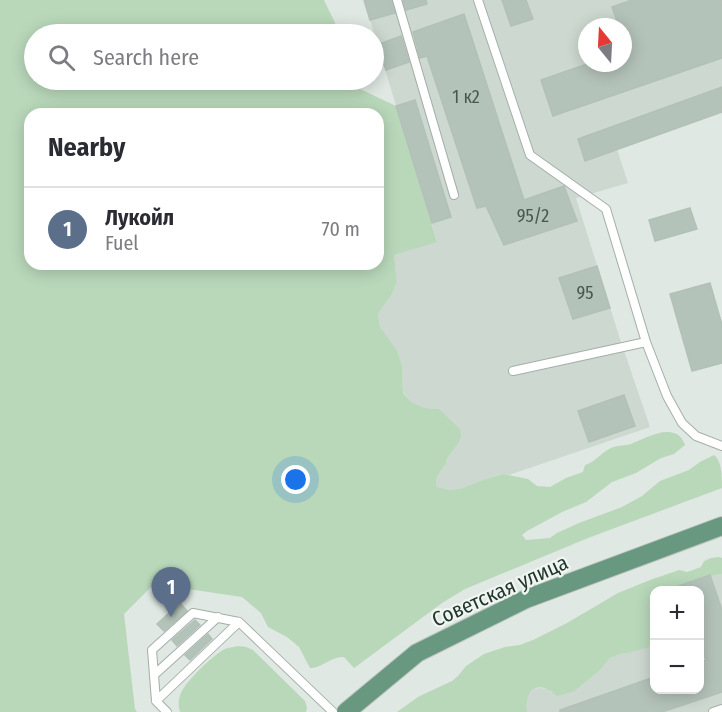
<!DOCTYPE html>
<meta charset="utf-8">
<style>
body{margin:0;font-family:"Fira Sans Condensed",sans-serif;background:#f7f7f7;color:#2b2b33}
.controls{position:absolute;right:18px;bottom:18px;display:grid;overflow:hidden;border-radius:12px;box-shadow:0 3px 15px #0003}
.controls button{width:54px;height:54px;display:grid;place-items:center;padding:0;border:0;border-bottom:2px solid #e1e1e2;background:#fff;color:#2b2b33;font:30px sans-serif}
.compass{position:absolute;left:578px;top:18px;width:54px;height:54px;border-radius:50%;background:#fff;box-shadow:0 3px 15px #0003;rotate:342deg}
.you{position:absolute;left:296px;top:480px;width:21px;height:21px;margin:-15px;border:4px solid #fff;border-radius:50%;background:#1a73e8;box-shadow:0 0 0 9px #1a73e833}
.badge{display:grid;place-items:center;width:39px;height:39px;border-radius:50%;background:#e36263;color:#fff;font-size:20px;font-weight:700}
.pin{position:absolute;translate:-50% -50px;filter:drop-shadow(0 2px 3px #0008)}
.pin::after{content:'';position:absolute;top:32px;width:21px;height:18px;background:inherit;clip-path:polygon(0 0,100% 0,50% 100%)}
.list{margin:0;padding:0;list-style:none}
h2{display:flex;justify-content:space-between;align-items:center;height:78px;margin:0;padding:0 24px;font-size:26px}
h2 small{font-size:20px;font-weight:400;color:#7c7c81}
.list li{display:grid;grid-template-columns:39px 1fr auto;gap:18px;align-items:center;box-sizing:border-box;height:84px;padding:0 24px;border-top:2px solid #e1e1e2}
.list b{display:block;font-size:22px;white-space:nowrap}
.list p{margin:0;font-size:20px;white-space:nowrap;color:#7c7c81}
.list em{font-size:20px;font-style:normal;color:#7c7c81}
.icon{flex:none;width:33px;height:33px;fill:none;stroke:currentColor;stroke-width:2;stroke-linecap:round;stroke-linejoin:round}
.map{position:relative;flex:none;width:722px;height:712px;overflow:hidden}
.search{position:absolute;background:#fff;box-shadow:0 3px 15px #0003;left:24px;top:24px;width:360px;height:66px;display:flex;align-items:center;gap:15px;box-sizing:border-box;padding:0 21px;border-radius:33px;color:#7c7c81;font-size:22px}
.panel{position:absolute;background:#fff;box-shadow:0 3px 15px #0003;left:24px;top:108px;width:360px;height:162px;border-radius:18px}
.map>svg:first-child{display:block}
.built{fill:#cdd8d0;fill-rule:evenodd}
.green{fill:#b9d8ba;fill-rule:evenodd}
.building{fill:#b4c3ba;stroke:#b2c1b7;stroke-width:1.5}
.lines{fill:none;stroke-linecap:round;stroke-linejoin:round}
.lane-casing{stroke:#a3afa8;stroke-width:10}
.primary-casing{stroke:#bdc3c0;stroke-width:20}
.lane{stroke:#fff;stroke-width:8}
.primary{stroke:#689980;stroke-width:18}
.labels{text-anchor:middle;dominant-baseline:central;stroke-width:4.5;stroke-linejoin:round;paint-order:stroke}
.number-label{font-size:18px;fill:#465950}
.street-label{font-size:21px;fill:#22362c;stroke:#eff5f0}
</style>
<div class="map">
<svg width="722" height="712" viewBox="0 0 722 712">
<rect width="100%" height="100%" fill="#dfe8e2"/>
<path class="built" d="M 364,0 L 722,0 L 722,112 L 617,149 L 628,183 L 576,198 L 619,336 L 650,427 L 509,475 L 503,474 L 480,481 L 463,488 L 450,490 L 437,487 L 436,481 L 438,475 L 446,464 L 447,458 L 439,409 L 425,408 L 413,403 L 403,392 L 402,366 L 380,327 L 378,314 L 392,294 L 397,282 L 394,255 L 437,241 ZM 587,27 L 623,27 L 623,63 L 587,63 Z
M 722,574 L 722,712 L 527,712 L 526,701 L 528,694 L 533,689 L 540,688 L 547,689 L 552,693 L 575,691 L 601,669 L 610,658 L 623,653 L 629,653 L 654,646 L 654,690 L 700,690 L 700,590 L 669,590 L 673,588 L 715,575 Z"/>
<path class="green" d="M 0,0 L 324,0 L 336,25 L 336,34 L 34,34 L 34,80 L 341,80 L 396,106 L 437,242 L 394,255 L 397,282 L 392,294 L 378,314 L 380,327 L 397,351 L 402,366 L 403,393 L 413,403 L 425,408 L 439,409 L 460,429 L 461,436 L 459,442 L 447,458 L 446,464 L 438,475 L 436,481 L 437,487 L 450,490 L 463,488 L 480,481 L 503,474 L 528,479 L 537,486 L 550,487 L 566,478 L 583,472 L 585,465 C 595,462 600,454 609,449 C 616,445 624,446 631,444 C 647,438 676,420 685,445 L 674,454 L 661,458 L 636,473 L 612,482 L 586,502 L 562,512 L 527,531 L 522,535 L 526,540 L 550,538 L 557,533 L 579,523 L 622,507 L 642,496 L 660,481 L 689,470 L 700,462 L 714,455 C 722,461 722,477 722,488 L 588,538 L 465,589 L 442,603 L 354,668 L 344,657 C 329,657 323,668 310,668 L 299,647 L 287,637 L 268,627 L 261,613 L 242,597 L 154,584 L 124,614 L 135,709 L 137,712 L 0,712 ZM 30,114 L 378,114 L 378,264 L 30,264 Z
M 719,557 L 722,558 L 722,574 L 715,575 L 673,588 L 669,590 L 654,590 L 654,646 L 629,653 L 623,653 L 610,658 L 601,669 L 575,691 L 557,696 C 553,693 548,689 544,688 C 527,685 526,700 527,712 L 397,712 L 418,697 L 452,681 L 458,676 L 466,666 L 484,654 L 505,647 L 520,645 L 533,640 L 567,623 L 618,593 L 650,580 L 679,570 L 687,572 L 693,570 L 701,567 L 704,561 L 711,558 Z
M 239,646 L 246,647 L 253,650 L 305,701 L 307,708 L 306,712 L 180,712 C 178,705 178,700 181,693 C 186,681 213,655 225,649 C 230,647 235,647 239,646 Z"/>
<path class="building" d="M 364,0 L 391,0 L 395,13 L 370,20 Z
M 403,0 L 426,0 L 427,4 L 406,10 Z
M 502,0 L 526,0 L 533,19 L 511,26 Z
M 632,0 L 722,0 L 722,58 L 553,116 L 541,80 L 590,63 L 623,63 L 623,27 L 619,27 L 612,7 Z
M 464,14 L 524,200 L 564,186 L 577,221 L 504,245 L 486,206 L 477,208 L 427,56 L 420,58 L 413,32 Z
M 401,36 L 409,62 L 386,70 L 377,45 Z
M 722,87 L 722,112 L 585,161 L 578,139 Z
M 415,100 L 451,217 L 432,223 L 396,106 Z
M 690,208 L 697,229 L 655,241 L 649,220 Z
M 597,266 L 610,308 L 573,319 L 559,278 Z
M 710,283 L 722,325 L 722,363 L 692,371 L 670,294 Z
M 624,395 L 635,426 L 589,442 L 578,411 Z
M 710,575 L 722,610 L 722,692 L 662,712 L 560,712 L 560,710 L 654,677 L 654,690 L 699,690 L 699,662 L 706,660 L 699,642 L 699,591 L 673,591 L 673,588 Z
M 180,603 L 187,611 L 164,631 L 157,624 Z
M 195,620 L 200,625 L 177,646 L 172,640 Z
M 208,634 L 212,639 L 190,660 L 185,655 Z"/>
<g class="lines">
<defs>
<path id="lane" d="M 397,0 L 454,195
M 478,0 L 530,155 L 606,209 L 646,342 L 667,396 L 682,423 L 696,436 L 722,446
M 513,371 L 646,342
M 154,675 L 218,617
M 156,701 L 239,622
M 167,712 L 156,701 L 152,650 L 193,613 L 239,622 L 333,712
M 713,712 L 722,709"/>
<path id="primary" d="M 346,712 L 417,653 L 526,599 L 722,526"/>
</defs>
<use href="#lane" class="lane-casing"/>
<use href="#primary" class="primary-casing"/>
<use href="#lane" class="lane"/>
<use href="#primary" class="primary"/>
</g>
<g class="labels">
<g class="number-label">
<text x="466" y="97">1 к2</text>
<text x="533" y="216">95/2</text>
<text x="585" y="293">95</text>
</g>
<g class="street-label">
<text transform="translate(500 591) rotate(-24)">Советская улица</text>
</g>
</g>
</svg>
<div class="controls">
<button>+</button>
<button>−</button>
</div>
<svg class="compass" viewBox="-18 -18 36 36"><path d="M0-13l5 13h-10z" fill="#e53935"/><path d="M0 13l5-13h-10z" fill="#7c7c81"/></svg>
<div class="you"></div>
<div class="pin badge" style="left:171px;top:617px;background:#5c6f8a">1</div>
<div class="search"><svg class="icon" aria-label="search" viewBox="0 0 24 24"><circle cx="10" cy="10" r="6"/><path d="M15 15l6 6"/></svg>Search here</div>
<section class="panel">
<h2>Nearby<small></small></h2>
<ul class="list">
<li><span class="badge" style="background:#5c6f8a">1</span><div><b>Лукойл</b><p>Fuel</p></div><em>70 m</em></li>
</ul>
</section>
</div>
